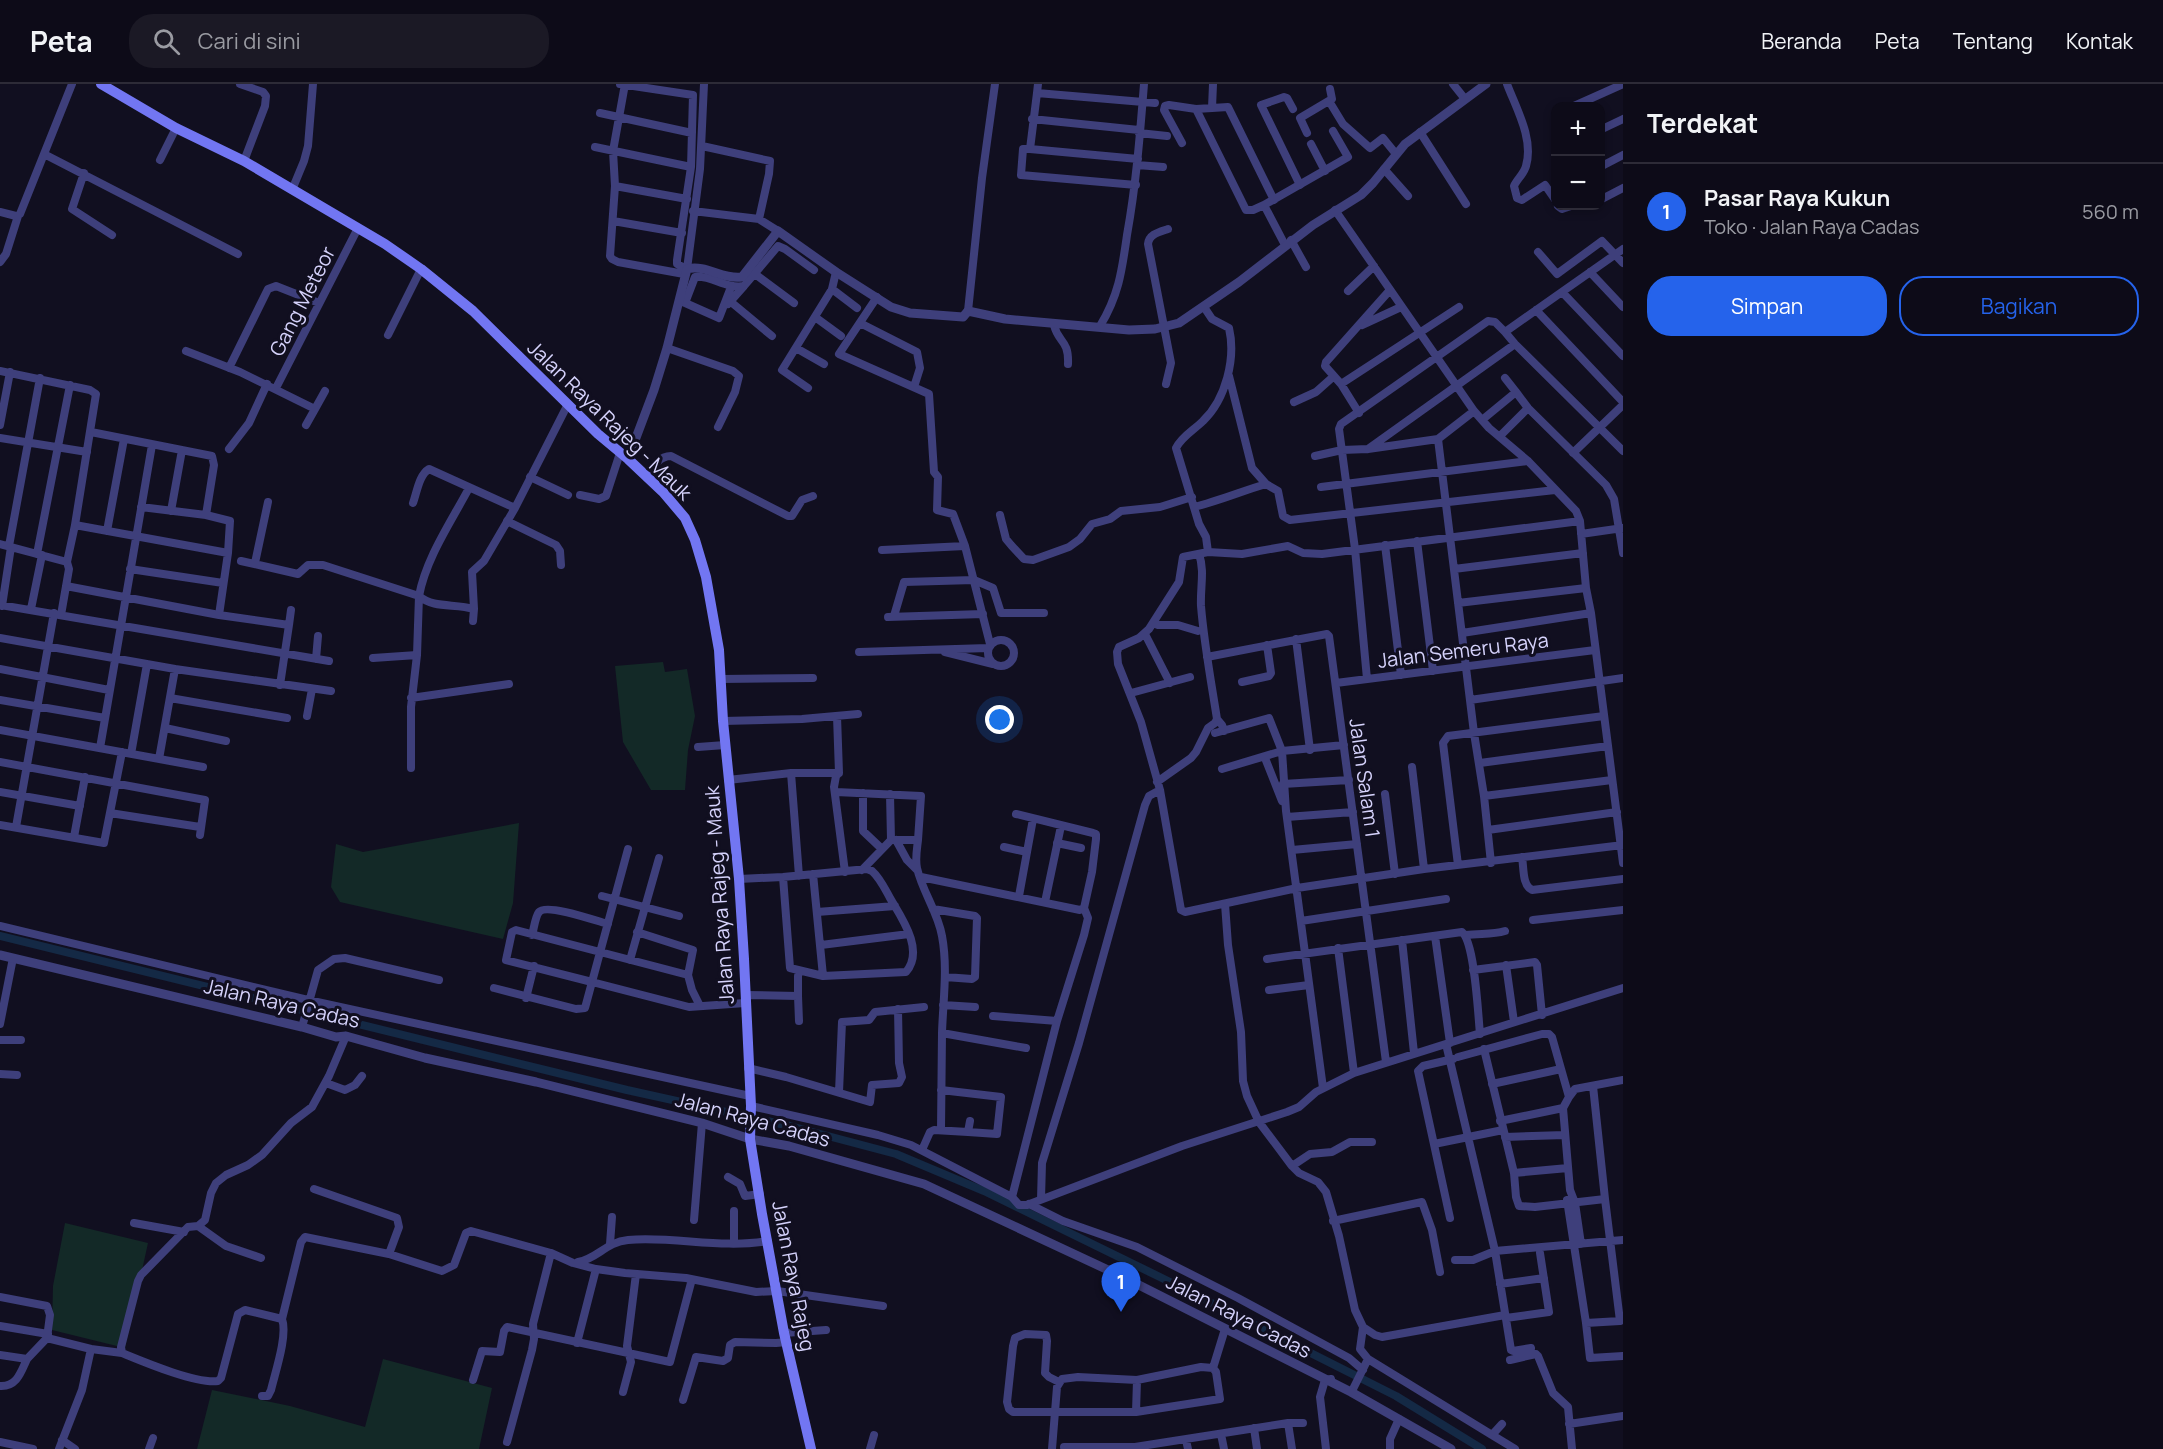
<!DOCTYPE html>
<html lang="id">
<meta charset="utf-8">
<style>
body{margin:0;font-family:Manrope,sans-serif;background:#1b1925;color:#f1f3f6}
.controls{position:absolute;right:18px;top:18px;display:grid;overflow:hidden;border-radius:12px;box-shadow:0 3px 9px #0003}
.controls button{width:54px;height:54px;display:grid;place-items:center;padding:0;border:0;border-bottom:2px solid #2d2b37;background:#0d0b18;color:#f1f3f6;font:30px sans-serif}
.you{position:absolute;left:1000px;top:636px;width:21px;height:21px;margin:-15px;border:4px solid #fff;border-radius:50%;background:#1a73e8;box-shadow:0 0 0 9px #1a73e833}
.badge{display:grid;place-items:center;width:39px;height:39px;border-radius:50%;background:#2563eb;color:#fff;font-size:20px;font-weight:700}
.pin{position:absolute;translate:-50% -50px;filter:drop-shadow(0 2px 3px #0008)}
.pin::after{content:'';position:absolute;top:32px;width:21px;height:18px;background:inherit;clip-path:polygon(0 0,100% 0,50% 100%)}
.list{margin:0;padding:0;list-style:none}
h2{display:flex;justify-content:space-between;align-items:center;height:78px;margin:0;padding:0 24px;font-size:26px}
h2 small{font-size:20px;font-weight:400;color:#9a9ba2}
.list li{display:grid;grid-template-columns:39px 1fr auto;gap:18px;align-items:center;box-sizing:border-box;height:96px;padding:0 24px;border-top:2px solid #2d2b37}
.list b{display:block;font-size:22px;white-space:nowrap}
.list p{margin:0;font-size:20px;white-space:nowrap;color:#9a9ba2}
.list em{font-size:20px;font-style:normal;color:#9a9ba2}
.actions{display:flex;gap:12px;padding:18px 24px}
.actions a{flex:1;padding:14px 0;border:2px solid #2563eb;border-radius:24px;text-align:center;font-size:21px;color:#2563eb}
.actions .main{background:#2563eb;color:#fff}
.icon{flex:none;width:33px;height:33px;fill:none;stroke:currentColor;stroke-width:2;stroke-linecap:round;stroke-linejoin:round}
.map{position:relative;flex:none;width:1623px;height:1365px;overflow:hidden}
header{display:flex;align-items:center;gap:36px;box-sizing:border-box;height:84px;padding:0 30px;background:#0d0b18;border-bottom:2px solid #2d2b37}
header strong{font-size:28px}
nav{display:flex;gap:33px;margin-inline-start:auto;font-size:21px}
.search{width:420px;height:54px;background:#1b1925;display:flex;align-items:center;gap:15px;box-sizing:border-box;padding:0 21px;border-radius:24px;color:#9a9ba2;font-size:22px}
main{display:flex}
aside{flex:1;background:#0d0b18}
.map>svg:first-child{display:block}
.green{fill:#132927}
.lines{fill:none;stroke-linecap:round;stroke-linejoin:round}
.canal{stroke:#142945;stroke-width:8}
.minor{stroke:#3e3f7b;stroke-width:8}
.tertiary{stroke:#3e3f7b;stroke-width:9}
.secondary{stroke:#7276f2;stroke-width:10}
.labels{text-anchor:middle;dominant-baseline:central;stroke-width:6;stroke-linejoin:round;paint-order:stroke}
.street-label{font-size:20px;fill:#d5d2fb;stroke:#110f20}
</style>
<header>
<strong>Peta</strong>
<div class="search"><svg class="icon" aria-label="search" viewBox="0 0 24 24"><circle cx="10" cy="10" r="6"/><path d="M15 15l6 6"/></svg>Cari di sini</div>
<nav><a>Beranda</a><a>Peta</a><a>Tentang</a><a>Kontak</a></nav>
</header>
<main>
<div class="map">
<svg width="1623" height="1365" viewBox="0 0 1623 1365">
<rect width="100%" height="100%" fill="#110f20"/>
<path class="green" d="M 663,578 L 665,588 L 687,585 L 695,632 L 688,666 L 685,706 L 651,706 L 623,658 L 615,582 Z
M 519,739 L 513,819 L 503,855 L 340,818 L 331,803 L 336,760 L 363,768 Z
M 65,1139 L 148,1159 L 125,1264 L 52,1246 L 53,1202 Z
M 383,1275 L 492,1304 L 479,1365 L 197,1365 L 212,1306 L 290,1322 L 365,1343 Z"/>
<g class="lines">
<path class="canal" d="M 0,852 L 627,1006 L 790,1042 L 896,1070 L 984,1107 L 1168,1197 L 1396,1312 L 1482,1365"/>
<path class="minor" d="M 240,0 L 263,8 L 266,12 L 265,22 L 244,77
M 620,0 L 693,11 L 691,83 L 677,176 L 677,180 L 687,185 L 700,85 L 704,0
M 625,0 L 613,67 L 615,102 L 610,172 L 612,175 L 618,178 L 684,190
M 1038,0 L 1037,9 L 1155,19
M 1453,0 L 1465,15
M 1507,0 C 1516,24 1534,55 1526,82 C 1524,90 1517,95 1514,102 L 1517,114 L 1522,116 L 1545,101 L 1556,117
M 1037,9 L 1030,65 L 1023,65 L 1021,91 L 1136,101
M 1329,17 L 1343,40 L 1370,64 L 1383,54 L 1396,70
M 1574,22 L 1623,0
M 1212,24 L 1213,0
M 1293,25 L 1287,14 L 1284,13 L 1261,21 L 1300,101
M 600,29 L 692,49
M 1032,35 L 1139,46
M 1600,46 L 1623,35
M 1420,48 L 1466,120
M 1139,49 L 1167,52
M 1307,49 L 1300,34 L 1332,15 L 1330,5
M 1182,59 L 1164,26 L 1165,22 L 1169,21 L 1196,25
M 1311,60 L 1325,87
M 702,62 L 770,77 L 769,90 L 759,135
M 595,63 L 691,83
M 1030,65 L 1138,75
M 44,70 L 238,170
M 160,76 L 176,44
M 1137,81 L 1163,83
M 1600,83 L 1623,71
M 1384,85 L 1408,112
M 84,89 L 72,125 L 112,151
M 615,102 L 687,115
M 292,106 L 304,77 L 308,62 L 313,0
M 1600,116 L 1623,104
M 1264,121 L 1253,126 L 1246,126 L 1196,25 L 1228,23 L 1274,116
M 1558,122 L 1562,125 L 1571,122
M 1335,126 L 1474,327 L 1489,344 L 1528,377 L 1576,427 L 1580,437 L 1586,504 L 1591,529 L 1623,779
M 693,127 L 759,135 L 778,147
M 0,128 L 16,132 L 20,130 L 72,0
M 613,137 L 682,149
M 1291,156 L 1306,183
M 1285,161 L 1264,121 L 1348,73 L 1333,47
M 1623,165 L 1505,248 L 1515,260 L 1623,367
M 1538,168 L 1557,190 L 1602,157 L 1623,179
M 0,178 L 6,170 L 18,132
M 1590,188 L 1623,223
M 755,190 L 794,219
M 832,205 L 857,224
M 1390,206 L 1326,278 L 1325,282 L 1341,300 L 1459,223
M 1348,207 L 1374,182
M 1562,208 L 1623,272
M 877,213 L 839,270 L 929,310 L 934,388 L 938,393 L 937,426 L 953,430 L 965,462 L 990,560
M 683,218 L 719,234 L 731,203
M 731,218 L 772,252
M 685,219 L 695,193 C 712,191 725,205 744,202 L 778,162 L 785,165 L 814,186
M 728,220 L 744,202
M 1204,223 L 1212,235 L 1229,244 C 1236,274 1226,315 1203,337 C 1194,346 1182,352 1176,364 L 1199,440 L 1206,453 L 1208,468 L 1183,473 L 1179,498 L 1149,545 L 1139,554 L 1119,563 L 1117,568 L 1118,580 L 1141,638 L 1160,706 L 1181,826 L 1185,828 L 1297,804 L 1424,785 L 1623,761
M 1536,226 L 1623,318
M 968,227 L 982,94 L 995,0
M 815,233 L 841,252
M 860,239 L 917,268 L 920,284 L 914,303
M 1054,241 C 1058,259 1069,255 1068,280
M 1362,241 L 1401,223
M 1100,242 C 1119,211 1122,186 1127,151 C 1136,101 1140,51 1144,0
M 388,251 L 421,185
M 667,264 L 733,287 L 739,292 L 735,308 L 718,343
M 796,264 L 824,280
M 186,267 L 240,288 L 315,325 L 325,307
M 229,284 L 268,205 L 276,202 L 319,219
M 0,287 L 90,306 L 96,310 L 75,441 L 228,469
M 1229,292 L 1252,384 L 1266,400 L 1278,407 L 1283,432 L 1290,436 L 1555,406
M 1505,294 L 1516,308
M 1166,300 L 1171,279 L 1148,160 C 1149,150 1159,148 1168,145
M 1341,300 L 1359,329
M 276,304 L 358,144
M 808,304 L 782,286 L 832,205 L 836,188
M 1294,318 L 1316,308 L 1334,292
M 1482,336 L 1516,308 L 1528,324 L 1606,401 L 1614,415 L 1623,469
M 0,341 L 10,288
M 306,341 L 315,325
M 91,348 L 212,372 L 214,381 L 206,431
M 1500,352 L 1528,324
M 0,354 L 87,368
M 1438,355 L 1474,649 L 1484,712 L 1491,779
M 229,365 L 249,339 L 267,300
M 1368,365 L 1515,260
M 1573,369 L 1623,321
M 1315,372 L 1342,366 L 1368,365 L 1438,355 L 1474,327
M 530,393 L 568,411
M 647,394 C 653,384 658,372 671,372 L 788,432 L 792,432 L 802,416 L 813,412
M 1321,403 L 1528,377
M 580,411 L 599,415 L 606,412 L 620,369
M 413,419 C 417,408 419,391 429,385 L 515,424
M 141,423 L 206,431 L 230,437 L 228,469 L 219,531
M 1194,423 C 1219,417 1242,407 1266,400
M 171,427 L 182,366
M 1000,431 L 1006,455 L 1011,461 L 1024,475 L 1033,476 L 1069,463 L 1080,455 L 1092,440 L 1110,435 L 1121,427 L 1160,423 L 1192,413
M 507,437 L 556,461 L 560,467 L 561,481
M 107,447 L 124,355
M 1581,450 L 1623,444
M 1417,457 L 1433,587
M 0,460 L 67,478 L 69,485 L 61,531
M 1385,461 L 1401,591
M 9,462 L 40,294
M 882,466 L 965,462
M 1208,468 L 1242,470 L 1288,462 L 1303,469 L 1322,470 L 1580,437
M 37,470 L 70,301
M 1199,470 C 1205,487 1200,504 1201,522 C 1204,559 1211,597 1217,635 L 1222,641 L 1224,647
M 241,477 L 298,490 L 308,481 L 323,481 L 419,512 C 426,474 451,438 469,404
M 67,478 L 75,441
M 255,479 L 268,418
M 130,485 L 223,499
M 1454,485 L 1583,469
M 66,502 L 219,531 L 289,541 L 280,601
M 419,512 C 434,525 455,519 474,525 L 473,537
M 1458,519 L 1586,504
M 0,521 L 329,577
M 2,522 L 11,463
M 31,525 L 42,471
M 474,525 L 472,488 L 484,477 L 515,424 L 568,320
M 894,532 L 904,498 L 974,496 L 993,504 L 1001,529 L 1044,529
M 888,533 L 983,530
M 1153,539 L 1158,541 L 1178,541 L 1198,547
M 289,541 L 291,526
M 1462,549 L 1591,529
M 1145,550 L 1170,599
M 0,554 L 175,585 L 331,607
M 1296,555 L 1310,666
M988 569a13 13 0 1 1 26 0a13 13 0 1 1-26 0Z
M 859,568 L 988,564
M 945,568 L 993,580
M 1207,573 L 1327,550 L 1329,552 L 1386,978
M 373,574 L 417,571
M 316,575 L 318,552
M 0,585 L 109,606
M 721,595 L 813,594
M 1367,595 L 1355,465 L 1339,345 L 1341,340 L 1488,237 L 1495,238 L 1505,248
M 1242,598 L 1269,592 L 1271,589 L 1267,561
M 1336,599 L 1595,566
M 1131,609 L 1190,593
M 170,614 L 287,634
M 411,614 L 509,600
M 0,616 L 105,634
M 1470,616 L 1623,594
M 307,632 L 312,605
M 837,632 L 839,689 L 836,692 L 834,703 L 845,788
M 723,637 L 802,635 L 858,630
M 165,644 L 226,657
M 0,646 L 203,683
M 1215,649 L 1269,634 L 1282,667 L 1286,727 L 1323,1004
M 698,663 L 725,661
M 100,664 L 152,361
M 131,670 L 147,580
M 1265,674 L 1282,717
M 159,675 L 175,585
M 0,678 L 205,716 L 200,751
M 1480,679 L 1608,662
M 1412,683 L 1424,785
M 411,684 L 411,623 L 417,571 L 419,512
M 1222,685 L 1282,667 L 1344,661
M 728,696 L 791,689
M 1157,698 L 1191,674 L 1196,668 L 1208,644 L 1215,639 L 1217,635
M 1283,700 L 1349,696
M 0,708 L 80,722
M 836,708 L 921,712 L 918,756
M 863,709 L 863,747 L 882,765
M 1385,710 L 1395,790
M 1484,712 L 1612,696
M 110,729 L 200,743
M 1287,733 L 1353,728
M 0,741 L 104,759 L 122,668
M 16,743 L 54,529
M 1488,746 L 1617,728
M 74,753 L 85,693
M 891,756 L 918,756 C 917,765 915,775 917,784 C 922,807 938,828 942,852 C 948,884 943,917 942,949 L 1026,964
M 896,756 L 907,776 L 917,786
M 1057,759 L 1081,764
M 1004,763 L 1027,768
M 628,765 L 592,898 L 689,923 L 745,919
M 1292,766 L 1357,760
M 1522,773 C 1524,784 1522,801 1532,806 L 1623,795
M 1458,781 L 1443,659 L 1448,652 L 1604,632
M 862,786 L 891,756 L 890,710
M 813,790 L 823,892
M 799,792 L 791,689 L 839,689
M 921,793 L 1080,826 L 1084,824
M 739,795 L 783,793 L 867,785 L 872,787 C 880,794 885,805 890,814 C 901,833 925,866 906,888 L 823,892 L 790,884 L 783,793
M 602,812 L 679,832
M 1019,812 L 1033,735
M 1045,818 L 1061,742
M 1225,820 L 1228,861 L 1241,948 L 1243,997 L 1247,1012 L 1259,1038 L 1292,1082 L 1299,1089 L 1318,1098 L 1326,1108 L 1339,1152 L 1355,1226 L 1363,1243 L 1360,1265 L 1368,1275 L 1492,1351 L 1502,1340
M 933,825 L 975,832 L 977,834 L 975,893 L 972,895 L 945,893
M 817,828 L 895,822
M 1533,836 L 1623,826
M 1301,837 L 1446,815
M 0,842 L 308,916 L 750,1012
M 637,848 L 693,866 L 688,891
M 532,851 C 534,845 535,833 539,828 C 546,819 597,837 608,840
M 1466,851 C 1480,849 1492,851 1505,847
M 1435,852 L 1450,959
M 1402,856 L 1414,969
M 821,861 L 909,850
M 1338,864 L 1354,989
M 1267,875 L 1462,848 C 1475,859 1478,931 1480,950
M 630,876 L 659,774
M 1506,881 L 1514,938
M 1473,886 L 1535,878 L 1537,881 L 1542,931
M 494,904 L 576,925 L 585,924 L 592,898 L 506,876 L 512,848 L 516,846 L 688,891 L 692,906 L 700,922
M 1269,906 L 1309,901
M 745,911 L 798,912 L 798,892
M 798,912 L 799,937
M 526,914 L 534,882
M 943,921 L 975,923
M 993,932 L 1057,937
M 0,940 L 13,874
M 302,943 L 318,886 L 334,875 L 345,874 L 439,896
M 0,956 L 21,956
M 1446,960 L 1495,1167 L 1623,1156
M 1484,965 L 1514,1089 L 1516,1113 L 1519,1122 L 1535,1123 L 1605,1115 L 1620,1237 L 1586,1239 L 1590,1274 L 1623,1272
M 1458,973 L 1542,950 L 1549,950 L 1552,953 L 1569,1013 L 1563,1024 L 1500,1037
M 748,984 L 786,993 L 870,1018 L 872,1001 L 899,999 L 902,993 L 899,979 L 898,925
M 0,990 L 17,991
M 326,999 L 345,1006 L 355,1001 L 362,992
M 1492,1000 L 1561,985
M 1593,1002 L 1605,1115
M 941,1006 L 1001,1013 L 997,1050 L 968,1048
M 839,1008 L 842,938 L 869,936 L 875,928 L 924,923
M 1569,1013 L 1575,1005 L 1623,996
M 751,1022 L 878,1051 L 911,1061 L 1012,1113 L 1019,1121 L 1027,1121 L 1182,1062 L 1287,1028 L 1299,1023 L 1316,1008 L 1354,989 L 1623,904
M 1563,1024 L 1570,1106 L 1575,1119 L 1581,1160
M 941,1045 L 942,949
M 1505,1053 L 1565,1051
M 1434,1060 L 1503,1046
M 922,1066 L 930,1048 L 934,1046 L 968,1048 L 970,1037
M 1292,1082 L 1310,1070 L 1332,1068 L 1350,1058 L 1372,1058
M 1514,1089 L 1568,1084
M 728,1093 L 740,1100 L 745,1112 L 760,1110
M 314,1105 L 397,1134 L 399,1143 L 389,1170
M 1012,1113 L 1057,937 L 1084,851 L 1088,834 L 1084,824 L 1092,788 L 1096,755 L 1096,750 L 1093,749 L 1016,730
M 1041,1115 L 1042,1079 L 1079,959 L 1145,721 L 1149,712 L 1160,706
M 1567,1116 L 1586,1239
M 1029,1120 L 1063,1137 L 1137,1163 L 1238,1214 L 1349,1274 L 1363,1286
M 734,1127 L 734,1159
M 1450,1134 L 1418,987 L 1423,982 L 1453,975
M 694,1136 L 702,1039
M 1333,1137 L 1422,1118 L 1432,1146 L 1440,1188
M 134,1139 L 184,1148
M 198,1142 L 226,1162 L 261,1174
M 610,1160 L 612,1133
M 1455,1176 L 1473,1176 L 1495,1167 L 1511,1266 L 1513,1267 L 1531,1264
M 578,1178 C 597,1175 606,1158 628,1156 C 674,1152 721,1165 768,1157
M 1500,1200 L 1544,1194
M 0,1213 L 47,1222 L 50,1231 L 47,1254 L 91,1265
M 1506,1234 L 1549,1228 L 1540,1169
M 0,1242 L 48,1250
M 1363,1243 L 1375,1251 L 1382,1253 L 1505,1231
M 784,1249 L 826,1246
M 577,1259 L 596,1185
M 122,1269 C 144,1278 196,1300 218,1297 L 221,1294 L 238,1230 L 245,1226 L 282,1235 L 301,1158 L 305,1153 L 389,1170 L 442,1187 L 454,1181 L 466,1149 L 471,1147 L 551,1169 L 573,1179 L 596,1185 L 625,1189 L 686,1194 L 756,1208 L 777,1207 L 883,1222
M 0,1271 L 27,1275 L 47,1254
M 1510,1276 L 1536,1270 L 1538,1272 L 1553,1309 L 1568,1323 L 1572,1365
M 1213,1284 L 1225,1245
M 473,1296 L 482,1267 L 500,1268 L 504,1247 L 507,1243 L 670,1278 L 692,1195
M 1059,1298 L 1049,1293 L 1045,1289 L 1047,1257 L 1046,1251 L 1025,1250 L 1015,1254 L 1013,1262 L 1007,1318 L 1009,1325 L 1013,1328 L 1136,1328 L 1220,1315 L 1216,1288 L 1213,1284 L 1201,1283 L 1137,1296
M 0,1302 C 17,1303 21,1288 27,1275
M 1353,1305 L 1368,1275
M 623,1308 L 631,1278 L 627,1262 L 636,1190
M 262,1312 L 268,1312 L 271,1306 C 275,1289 288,1251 282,1235
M 683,1316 L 696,1273 L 723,1277 L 728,1274 L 730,1261 L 735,1258 L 776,1259 L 787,1258
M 1288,1339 L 1303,1339
M 1569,1340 L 1623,1332
M 1254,1344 L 1257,1365
M 1221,1350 L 1224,1365
M 1492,1351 L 1515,1365
M 62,1356 L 75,1365
M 1186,1356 L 1188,1365
M 0,1358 L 33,1365
M 507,1358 L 532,1266 L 534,1255 L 533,1240 L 551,1169
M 1064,1363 L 1135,1363 L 1288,1339 L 1292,1365
M 59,1365 L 82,1306 L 91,1265 L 122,1269 L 121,1263 L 138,1197 L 141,1191 L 188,1143 L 198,1142 L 205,1136 L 211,1109 L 216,1099 L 226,1091 L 248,1081 L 262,1071 L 291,1039 L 312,1023 L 329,992 L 346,952
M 149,1365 L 153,1354
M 870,1365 L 874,1351
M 1052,1365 L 1057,1303 L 1062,1295 L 1078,1293 L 1137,1296 L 1136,1328
M 1326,1365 L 1320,1313 L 1325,1296 L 1331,1295
M 1390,1365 L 1390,1355 L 1399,1335"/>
<path class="tertiary" d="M 628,375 L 654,306 L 667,264 L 687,185 C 706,180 723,196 742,193 L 778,147 L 836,188 L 891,223 L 910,229 L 963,233 L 968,227 L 1005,235 L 1129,246 L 1155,245 L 1179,239 L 1239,198 L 1313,141 L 1361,111 L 1373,99 L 1405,60 L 1486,0
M 0,871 L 302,943 L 336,953 L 346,952 L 425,974 L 536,998 L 702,1039 L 750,1055 L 789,1062 L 924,1100 L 1121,1192 L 1351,1308 L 1451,1365"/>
<path class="secondary" d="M 101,0 L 176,44 L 244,77 L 385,160 L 421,185 L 473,227 L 598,350 L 628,375 L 663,408 L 685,434 L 695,456 L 706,493 L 719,566 L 723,637 L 739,795 L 744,875 L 751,1022 L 750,1055 L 762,1130 L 784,1249 L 811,1365"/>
</g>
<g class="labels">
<g class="street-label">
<text transform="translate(302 217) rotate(-63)">Gang Meteor</text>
<text transform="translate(610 336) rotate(44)">Jalan Raya Rajeg - Mauk</text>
<text transform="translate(1463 566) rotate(-7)">Jalan Semeru Raya</text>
<text transform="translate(1365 694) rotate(82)">Jalan Salam 1</text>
<text transform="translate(719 811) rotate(-94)">Jalan Raya Rajeg - Mauk</text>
<text transform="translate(282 919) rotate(13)">Jalan Raya Cadas</text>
<text transform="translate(753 1035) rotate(15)">Jalan Raya Cadas</text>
<text transform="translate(794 1192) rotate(79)">Jalan Raya Rajeg</text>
<text transform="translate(1239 1232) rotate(27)">Jalan Raya Cadas</text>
</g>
</g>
</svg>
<div class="controls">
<button>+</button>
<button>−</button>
</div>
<div class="you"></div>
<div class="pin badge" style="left:1121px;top:1228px">1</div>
</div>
<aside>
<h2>Terdekat<small></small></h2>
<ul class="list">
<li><span class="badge">1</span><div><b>Pasar Raya Kukun</b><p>Toko · Jalan Raya Cadas</p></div><em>560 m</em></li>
</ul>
<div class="actions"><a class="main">Simpan</a><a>Bagikan</a></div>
</aside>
</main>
